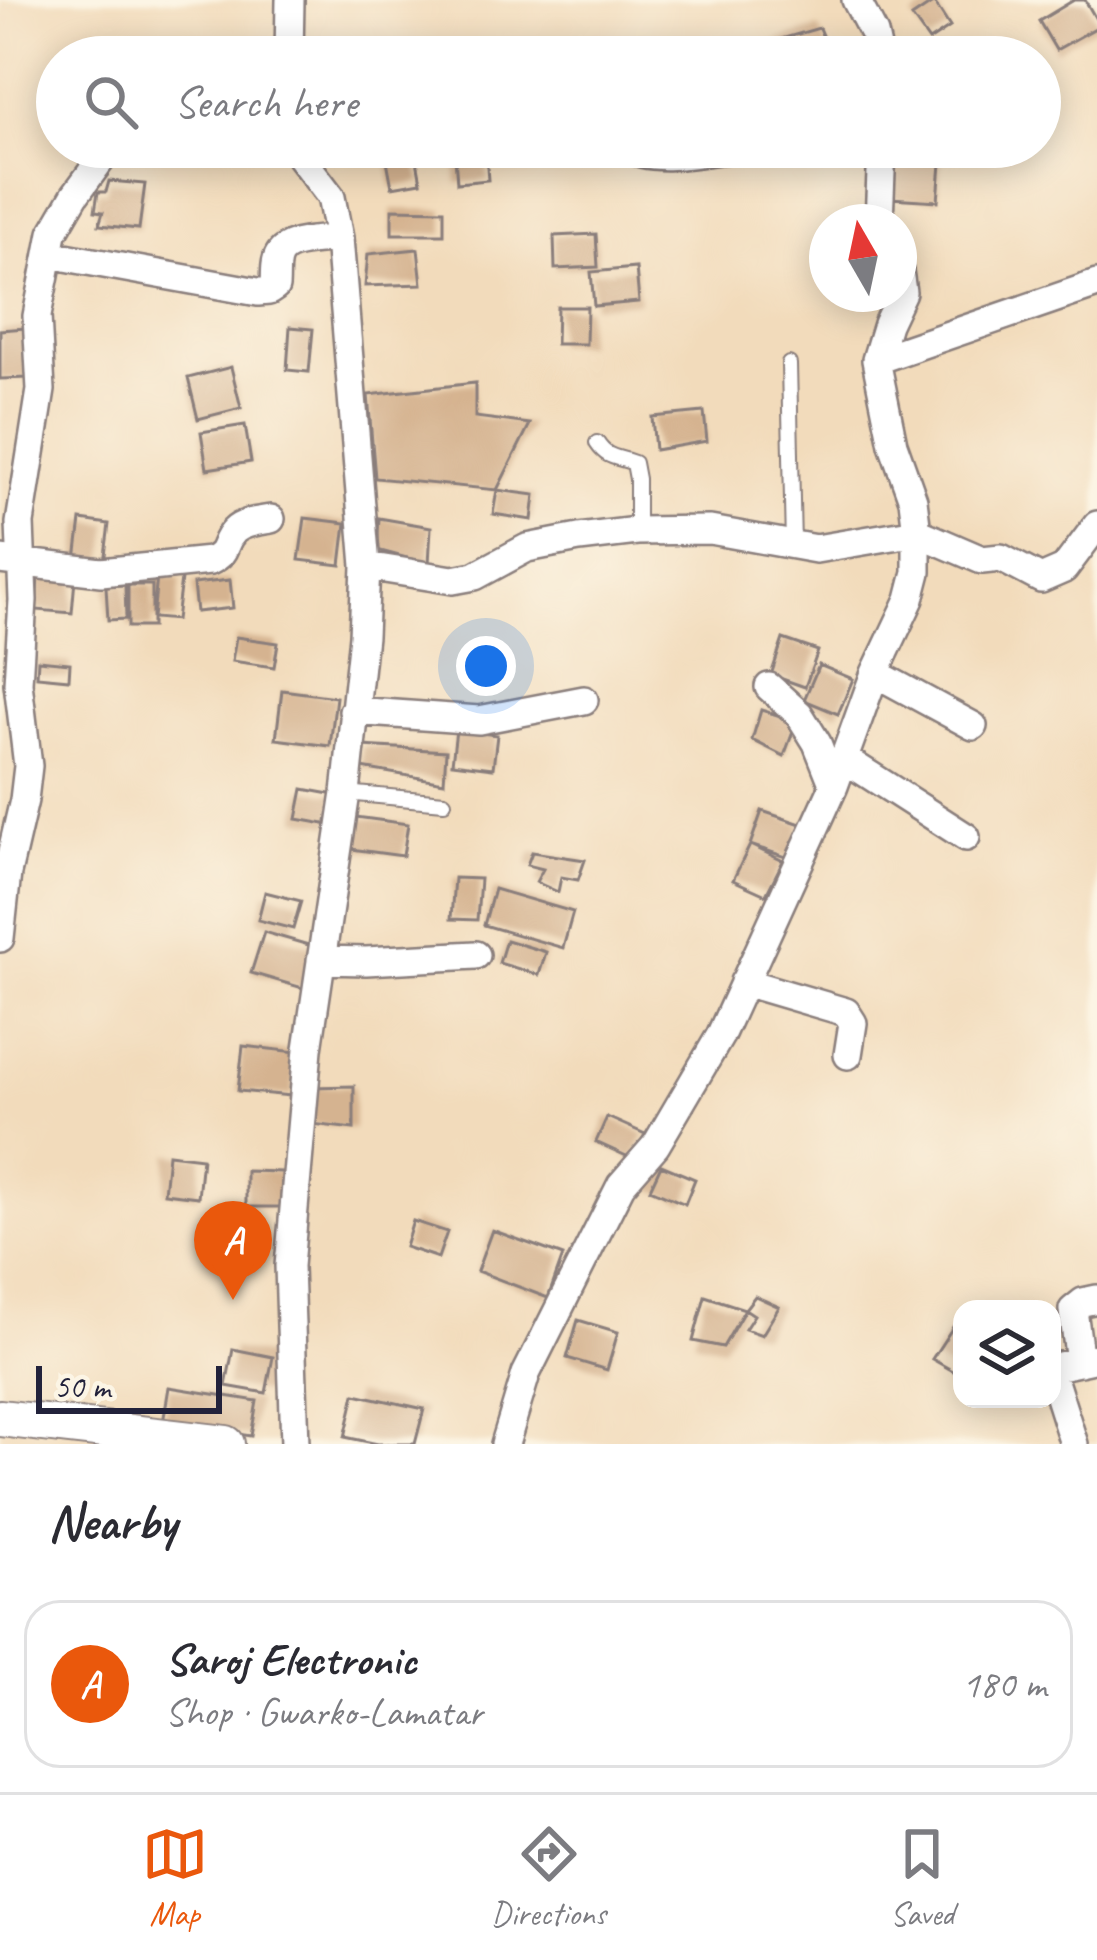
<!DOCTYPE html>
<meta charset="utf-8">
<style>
body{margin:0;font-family:Caveat,sans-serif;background:#f7f7f7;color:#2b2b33}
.controls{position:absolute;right:36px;bottom:36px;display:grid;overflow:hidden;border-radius:24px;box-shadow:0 6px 30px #0003}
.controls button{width:108px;height:108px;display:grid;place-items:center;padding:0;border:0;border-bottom:3px solid #e1e1e2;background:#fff;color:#2b2b33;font:60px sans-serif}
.compass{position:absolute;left:809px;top:204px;width:108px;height:108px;border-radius:50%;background:#fff;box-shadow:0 6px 30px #0003;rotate:351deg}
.scale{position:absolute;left:36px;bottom:30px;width:186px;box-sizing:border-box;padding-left:12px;border:6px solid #22223b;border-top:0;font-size:33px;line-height:42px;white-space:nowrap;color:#22223b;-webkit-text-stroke:9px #fcf5e5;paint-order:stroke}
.you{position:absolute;left:486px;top:666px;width:42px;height:42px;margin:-30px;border:9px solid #fff;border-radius:50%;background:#1a73e8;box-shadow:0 0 0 18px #1a73e833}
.badge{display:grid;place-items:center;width:78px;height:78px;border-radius:50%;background:#ea580c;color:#fff;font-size:39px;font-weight:700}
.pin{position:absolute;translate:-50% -99px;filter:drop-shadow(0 3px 6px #0008)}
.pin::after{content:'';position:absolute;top:63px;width:42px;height:36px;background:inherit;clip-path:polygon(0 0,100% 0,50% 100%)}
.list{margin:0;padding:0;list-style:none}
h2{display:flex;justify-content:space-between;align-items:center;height:156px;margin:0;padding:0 48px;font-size:51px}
h2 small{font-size:39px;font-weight:400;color:#7c7c81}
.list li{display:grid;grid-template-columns:78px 1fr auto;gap:36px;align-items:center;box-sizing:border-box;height:168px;margin:0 24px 24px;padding:0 24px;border:3px solid #e1e1e2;border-radius:36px}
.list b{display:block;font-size:45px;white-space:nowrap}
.list p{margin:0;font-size:39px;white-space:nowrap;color:#7c7c81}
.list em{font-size:39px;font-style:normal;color:#7c7c81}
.icon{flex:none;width:66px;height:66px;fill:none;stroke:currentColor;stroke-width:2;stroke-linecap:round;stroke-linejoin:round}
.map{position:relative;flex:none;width:1097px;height:1444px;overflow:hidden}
.search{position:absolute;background:#fff;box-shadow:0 6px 30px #0003;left:36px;right:36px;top:36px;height:132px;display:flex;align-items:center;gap:30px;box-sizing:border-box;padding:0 42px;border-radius:66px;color:#7c7c81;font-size:45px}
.sheet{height:348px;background:#fff}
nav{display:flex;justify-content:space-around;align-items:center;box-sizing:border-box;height:168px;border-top:3px solid #e1e1e2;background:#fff;font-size:33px;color:#7c7c81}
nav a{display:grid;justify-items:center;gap:6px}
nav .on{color:#ea580c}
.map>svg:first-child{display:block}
.building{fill:#d5b390}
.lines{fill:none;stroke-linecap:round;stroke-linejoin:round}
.service-casing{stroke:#8a7e7b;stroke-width:18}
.minor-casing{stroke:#8a7e7b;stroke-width:32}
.secondary-casing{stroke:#8a7e7b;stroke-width:40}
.service{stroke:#fff;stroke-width:14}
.minor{stroke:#fff;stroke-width:27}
.secondary{stroke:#fff;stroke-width:36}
</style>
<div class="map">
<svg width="1097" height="1444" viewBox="0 0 1097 1444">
<rect width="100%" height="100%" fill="#fcf5e5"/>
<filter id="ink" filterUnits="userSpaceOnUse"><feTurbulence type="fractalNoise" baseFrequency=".00833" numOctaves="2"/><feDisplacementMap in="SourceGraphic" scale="24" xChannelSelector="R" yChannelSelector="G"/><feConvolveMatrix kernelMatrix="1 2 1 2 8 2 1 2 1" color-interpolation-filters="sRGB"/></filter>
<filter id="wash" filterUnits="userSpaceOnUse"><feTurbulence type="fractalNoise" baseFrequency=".004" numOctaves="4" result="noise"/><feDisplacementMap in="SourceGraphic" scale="48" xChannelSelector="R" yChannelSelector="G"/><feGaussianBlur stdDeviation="2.7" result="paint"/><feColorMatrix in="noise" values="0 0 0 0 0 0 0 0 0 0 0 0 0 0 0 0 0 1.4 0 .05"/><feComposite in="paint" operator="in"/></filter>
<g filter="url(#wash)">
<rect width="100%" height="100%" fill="#f2dbbb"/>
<g id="blocks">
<path class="building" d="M 1074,0 L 1085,0 L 1097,21 L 1097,27 L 1056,50 L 1039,21 Z
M 934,2 L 950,27 L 929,41 L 912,17 Z
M 819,28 L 831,57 L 778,57 L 774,41 Z
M 893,147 L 942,150 L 938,201 L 890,198 Z
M 415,150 L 421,182 L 392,187 L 386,155 Z
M 486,154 L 488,180 L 457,183 L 455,157 Z
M 109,181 L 145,184 L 139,229 L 99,225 L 103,212 L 95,211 L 98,192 L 106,192 Z
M 392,209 L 444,210 L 444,234 L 392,234 Z
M 596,234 L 598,267 L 555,269 L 554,236 Z
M 418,249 L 422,284 L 365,286 L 368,254 Z
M 636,268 L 639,302 L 594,306 L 591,272 Z
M 557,307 L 587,307 L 586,344 L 556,344 Z
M 290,327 L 313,329 L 309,372 L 287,370 Z
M 26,328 L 29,378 L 0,379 L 0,330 Z
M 231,367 L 241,408 L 198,419 L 188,378 Z
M 475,383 L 475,417 L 530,424 L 497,490 L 375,478 L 368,395 Z
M 704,412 L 707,441 L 655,450 L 652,417 Z
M 245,425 L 251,462 L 207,469 L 201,432 Z
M 497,490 L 535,495 L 532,520 L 493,514 Z
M 305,518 L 346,523 L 341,565 L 299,560 Z
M 379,518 L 431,527 L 429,564 L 377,550 Z
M 81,520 L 109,524 L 104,563 L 76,560 Z
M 38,576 L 75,579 L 72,613 L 36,610 Z
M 157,576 L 181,579 L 176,620 L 153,618 Z
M 230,580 L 233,608 L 196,612 L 193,584 Z
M 125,585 L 126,619 L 108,620 L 106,586 Z
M 128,585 L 152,585 L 152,627 L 128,627 Z
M 236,637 L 278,643 L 274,667 L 232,661 Z
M 783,639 L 818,651 L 805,687 L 771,675 Z
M 38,660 L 70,663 L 69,679 L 37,676 Z
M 819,665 L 853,679 L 838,714 L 804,700 Z
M 282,690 L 336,697 L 330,746 L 276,739 Z
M 761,710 L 797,721 L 784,756 L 752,740 Z
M 456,730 L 497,735 L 493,768 L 452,763 Z
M 362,746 L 446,751 L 444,782 L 362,768 Z
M 303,789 L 336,795 L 330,825 L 297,819 Z
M 762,811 L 801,824 L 789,858 L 750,845 Z
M 356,817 L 408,824 L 403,856 L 351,849 Z
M 750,845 L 783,861 L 766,895 L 733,880 Z
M 532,852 L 585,860 L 578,880 L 561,877 L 558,892 L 536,882 L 543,869 L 527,865 Z
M 454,878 L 480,879 L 477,920 L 451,919 Z
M 494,889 L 573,912 L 563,948 L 484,925 Z
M 265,892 L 301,901 L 293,929 L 258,920 Z
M 264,932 L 319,948 L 306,989 L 251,973 Z
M 506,940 L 546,952 L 539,975 L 499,963 Z
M 243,1046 L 297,1052 L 292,1096 L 238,1091 Z
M 354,1086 L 354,1129 L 312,1124 L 312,1087 Z
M 607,1117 L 645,1134 L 633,1159 L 596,1142 Z
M 168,1154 L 202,1158 L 198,1197 L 164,1193 Z
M 661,1165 L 695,1179 L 685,1204 L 650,1189 Z
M 246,1171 L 282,1172 L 281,1207 L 246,1207 Z
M 413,1221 L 447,1232 L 438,1258 L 405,1247 Z
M 492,1230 L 563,1256 L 548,1298 L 477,1271 Z
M 705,1296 L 745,1309 L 723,1347 L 693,1341 Z
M 755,1296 L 779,1307 L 762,1335 L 745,1329 L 754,1315 L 745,1309 Z
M 578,1320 L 618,1332 L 607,1370 L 567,1358 Z
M 955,1324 L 962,1326 L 962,1376 L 932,1359 Z
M 233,1349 L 273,1357 L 266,1393 L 226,1386 Z
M 169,1387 L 257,1401 L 251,1436 L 163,1423 Z
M 355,1394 L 424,1409 L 415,1444 L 378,1444 L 345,1437 Z"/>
</g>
</g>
<g filter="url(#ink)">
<use href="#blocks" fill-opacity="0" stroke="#8a7e7b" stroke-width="3"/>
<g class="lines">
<defs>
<path id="service" d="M 789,364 L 793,546
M 597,443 C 608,460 618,456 634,463 L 637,479 L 637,531
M 346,793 L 444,802"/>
<path id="minor" d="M 856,0 L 874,34 L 879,57
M 289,57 L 290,0
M 293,147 L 331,197 L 339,238 L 366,566 L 363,636 L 346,793 L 308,1049 L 289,1266 L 295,1444
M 627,147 C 655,165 709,150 742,147
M 879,222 L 882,147
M 49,254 L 258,292 L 269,291 L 275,287 C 276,278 274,263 279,255 C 288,239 323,241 339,238
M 876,360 L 1097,284
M 0,560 L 101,572 L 210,561 C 229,552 221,544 234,531 C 243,522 259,521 271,519
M 366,566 L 453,580 L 475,576 L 527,548 L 579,538 L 637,531 L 710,530 L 816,549 L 917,532 L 982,560 L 1001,558 L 1041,579 L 1064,569 L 1097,525
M 875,673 L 973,726
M 769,687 L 799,714 L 817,743 L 834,786
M 353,711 L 479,720 L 584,700
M 846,760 L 966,837
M 0,938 L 7,873 L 24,800 L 28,766 L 18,683 L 23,600 L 20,523 L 41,390 L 37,316 L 53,233 L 75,195 L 100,161
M 321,960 L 366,961 L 476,955
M 744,982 L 846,1012 L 853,1023 L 848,1055
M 1080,1362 L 1073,1310 L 1083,1302 L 1097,1299
M 505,1444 L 526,1374 L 621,1185 L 656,1145 L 720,1036 L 834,786 L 875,673 L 910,599 L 917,572 L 917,532 L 913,500 L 893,444 L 876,360 L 887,324 L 902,292 L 899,271
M 1074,1444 L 1052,1375 L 1055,1367 L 1097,1358"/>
<path id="secondary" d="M 0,1418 L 226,1444"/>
</defs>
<use href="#service" class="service-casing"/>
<use href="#minor" class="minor-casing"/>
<use href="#secondary" class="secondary-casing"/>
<use href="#service" class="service"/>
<use href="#minor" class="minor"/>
<use href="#secondary" class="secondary"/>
</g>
</g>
</svg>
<div class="controls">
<button><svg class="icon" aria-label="layers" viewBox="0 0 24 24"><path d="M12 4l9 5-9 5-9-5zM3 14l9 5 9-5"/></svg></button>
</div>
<svg class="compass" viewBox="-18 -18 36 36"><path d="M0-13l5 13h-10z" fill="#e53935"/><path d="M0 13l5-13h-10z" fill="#7c7c81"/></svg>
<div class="scale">50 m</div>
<div class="you"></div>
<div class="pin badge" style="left:233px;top:1300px">A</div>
<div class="search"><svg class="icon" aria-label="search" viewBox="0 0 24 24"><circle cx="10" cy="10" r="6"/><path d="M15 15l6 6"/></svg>Search here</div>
</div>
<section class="sheet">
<h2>Nearby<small></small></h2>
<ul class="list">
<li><span class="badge">A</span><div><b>Saroj Electronic</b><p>Shop · Gwarko-Lamatar</p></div><em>180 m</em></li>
</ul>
</section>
<nav>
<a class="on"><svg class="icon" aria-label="map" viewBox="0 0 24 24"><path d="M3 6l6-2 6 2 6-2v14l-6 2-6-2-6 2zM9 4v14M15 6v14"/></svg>Map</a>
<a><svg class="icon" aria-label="directions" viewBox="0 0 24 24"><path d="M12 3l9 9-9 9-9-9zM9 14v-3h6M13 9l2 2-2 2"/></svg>Directions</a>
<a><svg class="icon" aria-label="saved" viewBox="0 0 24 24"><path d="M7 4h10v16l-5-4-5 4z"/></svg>Saved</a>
</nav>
